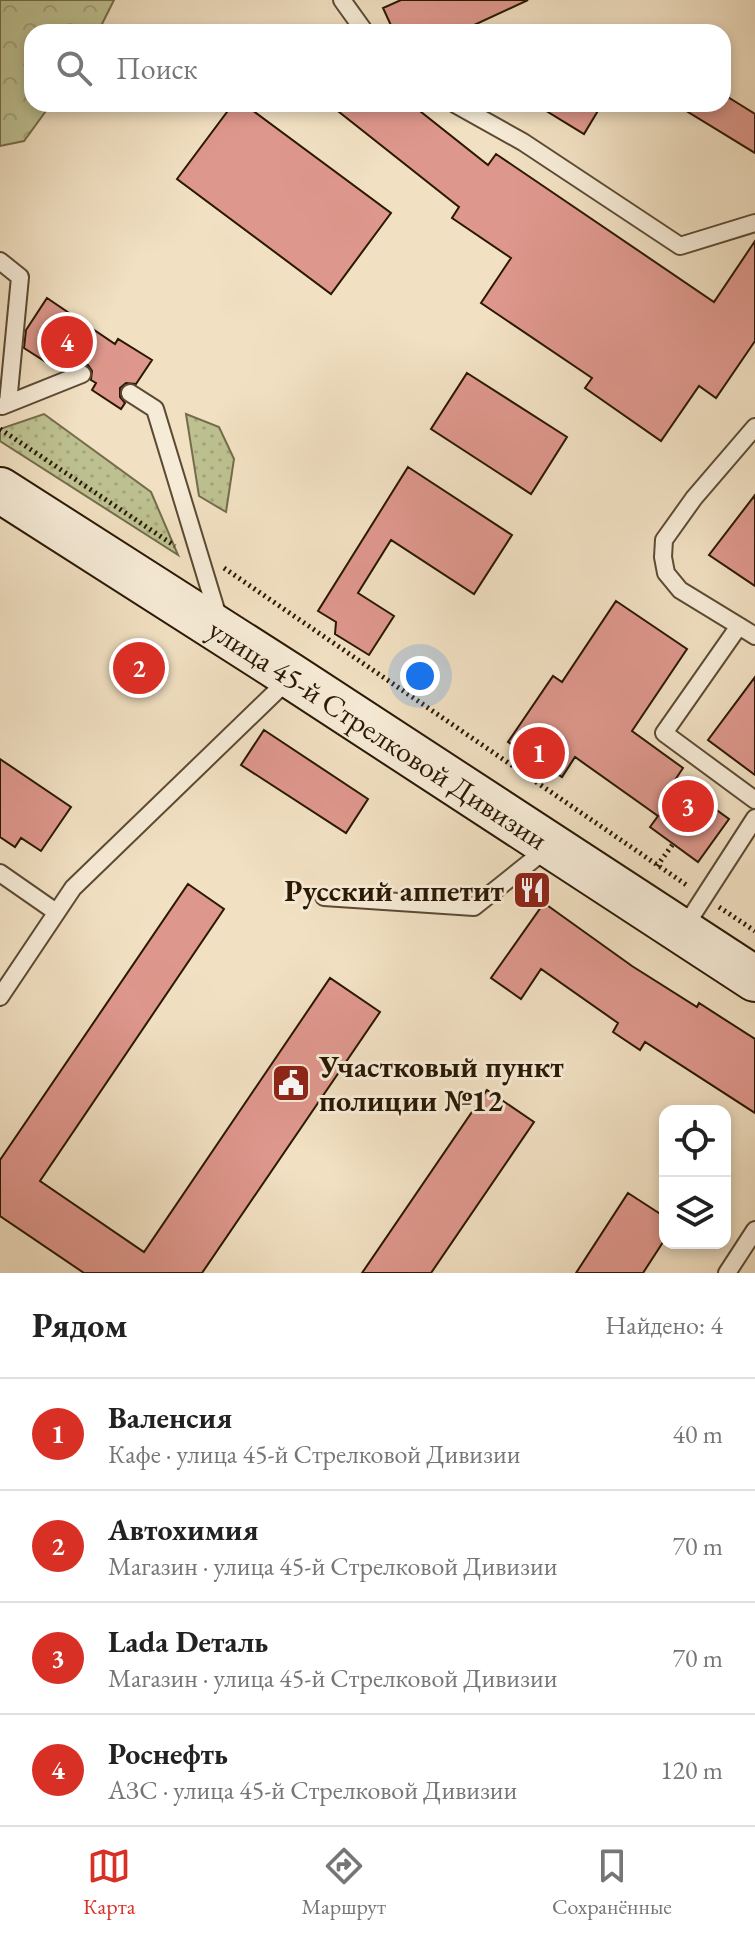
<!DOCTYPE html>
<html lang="ru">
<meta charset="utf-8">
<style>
body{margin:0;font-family:"EB Garamond",serif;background:#f2f2f2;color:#222}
.controls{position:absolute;right:24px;bottom:24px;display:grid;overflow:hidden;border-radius:16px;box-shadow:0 4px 12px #0003}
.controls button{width:72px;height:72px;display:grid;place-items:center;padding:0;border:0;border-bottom:2px solid #e0e0e0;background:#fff;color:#222;font:40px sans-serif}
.you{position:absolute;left:420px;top:676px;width:28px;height:28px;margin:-20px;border:6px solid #fff;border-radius:50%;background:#1a73e8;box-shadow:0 0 0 12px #1a73e833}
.badge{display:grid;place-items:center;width:52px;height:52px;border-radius:50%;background:#d93025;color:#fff;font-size:26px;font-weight:700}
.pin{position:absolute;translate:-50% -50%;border:4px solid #fff;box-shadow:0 2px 8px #0006}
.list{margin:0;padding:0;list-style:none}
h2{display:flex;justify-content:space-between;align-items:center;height:104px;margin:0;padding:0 32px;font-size:34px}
h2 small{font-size:26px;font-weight:400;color:#767676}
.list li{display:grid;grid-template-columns:52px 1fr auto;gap:24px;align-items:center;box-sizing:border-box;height:112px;padding:0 32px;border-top:2px solid #e0e0e0}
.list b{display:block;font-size:30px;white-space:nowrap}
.list p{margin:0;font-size:26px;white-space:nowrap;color:#767676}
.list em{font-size:26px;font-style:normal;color:#767676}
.icon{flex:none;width:44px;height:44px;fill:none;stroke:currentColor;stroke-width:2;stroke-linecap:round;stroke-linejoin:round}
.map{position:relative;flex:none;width:755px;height:1273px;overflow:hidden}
.search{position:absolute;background:#fff;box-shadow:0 4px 12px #0003;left:24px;right:24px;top:24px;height:88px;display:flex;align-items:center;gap:20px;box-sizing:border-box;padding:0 28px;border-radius:24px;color:#767676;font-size:30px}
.sheet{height:552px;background:#fff}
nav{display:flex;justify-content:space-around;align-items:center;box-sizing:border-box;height:112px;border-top:2px solid #e0e0e0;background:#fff;font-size:22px;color:#767676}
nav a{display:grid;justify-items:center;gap:4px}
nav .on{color:#d93025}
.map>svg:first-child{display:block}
.grass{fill:url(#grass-dots);stroke:#746c4a;stroke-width:2}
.forest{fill:url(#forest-crowns);stroke:#746c4a;stroke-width:2}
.building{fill:#de978c;stroke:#2a1803;stroke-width:2}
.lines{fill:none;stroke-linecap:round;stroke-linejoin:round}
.lane-casing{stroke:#5c4a33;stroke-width:20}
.secondary-casing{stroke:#2a1803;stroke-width:48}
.path{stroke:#2a1803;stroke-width:5;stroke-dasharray:2 4;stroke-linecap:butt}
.lane{stroke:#f6ebd7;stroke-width:16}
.secondary{stroke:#f6ebd7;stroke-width:44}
.labels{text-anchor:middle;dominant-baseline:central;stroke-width:6;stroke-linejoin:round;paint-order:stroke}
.street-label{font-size:30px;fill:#2a1803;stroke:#f6ebd7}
.poi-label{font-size:30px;font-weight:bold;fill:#2a1803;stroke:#f6ebd7;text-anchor:end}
</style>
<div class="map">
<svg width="755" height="1273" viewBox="0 0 755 1273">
<defs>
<pattern id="grass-dots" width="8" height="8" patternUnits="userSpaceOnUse" patternTransform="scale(2)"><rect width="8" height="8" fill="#bdc191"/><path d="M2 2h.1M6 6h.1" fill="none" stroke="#a3a57b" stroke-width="1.8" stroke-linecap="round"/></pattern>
<pattern id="forest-crowns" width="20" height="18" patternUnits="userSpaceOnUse" patternTransform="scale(2)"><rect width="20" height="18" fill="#bdc191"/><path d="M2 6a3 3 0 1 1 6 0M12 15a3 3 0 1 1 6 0" fill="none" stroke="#a3a57b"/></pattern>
</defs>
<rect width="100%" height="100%" fill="#f1e0c2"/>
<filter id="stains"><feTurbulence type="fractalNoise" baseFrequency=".0025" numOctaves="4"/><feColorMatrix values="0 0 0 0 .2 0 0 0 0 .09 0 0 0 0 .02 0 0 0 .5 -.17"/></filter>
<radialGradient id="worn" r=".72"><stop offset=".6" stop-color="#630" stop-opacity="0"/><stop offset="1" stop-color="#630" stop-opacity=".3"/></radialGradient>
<path class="grass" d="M 44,414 L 151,492 L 178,555 L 0,441 L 0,429 Z
M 186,414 L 219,427 L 234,459 L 226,512 L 199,496 Z"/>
<path class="forest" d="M 0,0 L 114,0 L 98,32 L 32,32 L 32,104 L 51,104 L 24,141 L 0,146 Z"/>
<path class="building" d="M 401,0 L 528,0 L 459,32 L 394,32 L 383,8 Z
M 723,94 L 755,114 L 755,153 L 675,104 L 723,104 Z
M 233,104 L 244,104 L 391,213 L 331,294 L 177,179 Z
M 329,104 L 411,104 L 488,165 L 496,154 L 714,302 L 755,241 L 755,341 L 716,398 L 699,386 L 661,441 L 585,388 L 592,378 L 481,303 L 511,258 L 452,218 L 459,207 Z
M 535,104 L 602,104 L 584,134 Z
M 47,298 L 115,344 L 118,339 L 152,360 L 136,384 L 126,383 L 120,388 L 120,397 L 125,403 L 121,409 L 92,390 L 96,383 L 91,380 L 92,371 L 88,365 L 83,363 L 70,367 L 57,359 L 52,366 L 24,348 L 26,330 Z
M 467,373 L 567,437 L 531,494 L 431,429 Z
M 408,467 L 512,535 L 474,594 L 391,540 L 358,593 L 394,616 L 369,655 L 335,634 L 336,622 L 318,611 Z
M 755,495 L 755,586 L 709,555 Z
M 616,601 L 687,649 L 632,731 L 683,768 L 675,780 L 729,819 L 698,862 L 650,827 L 658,816 L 575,757 L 562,777 L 508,742 L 553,676 L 562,682 Z
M 755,677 L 755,775 L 708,740 Z
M 264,730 L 368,799 L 346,833 L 241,765 Z
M 0,759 L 71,807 L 41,851 L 21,838 L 15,847 L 0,837 Z
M 188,884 L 224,909 L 40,1181 L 144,1252 L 330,978 L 380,1012 L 202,1273 L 84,1273 L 0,1216 L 0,1160 Z
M 544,903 L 632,966 L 697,1007 L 699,1003 L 755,1039 L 755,1113 L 645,1042 L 640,1050 L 613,1032 L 618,1023 L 541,969 L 521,999 L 491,978 Z
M 487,1090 L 534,1122 L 431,1273 L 362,1273 Z
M 628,1193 L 665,1217 L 665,1239 L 643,1273 L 576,1273 Z"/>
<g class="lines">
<defs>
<path id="lane" d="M 342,0 L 365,32
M 455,104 L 523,142 L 680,246 L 755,223
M 0,261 L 20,277 L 8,403
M 130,393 L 155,409 L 219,620
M 2,406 L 82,374
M 739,626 L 680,590 L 666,573 L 663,557 L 664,540 L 694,498 L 755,427
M 755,636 L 739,626 L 664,733 L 755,800
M 0,873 L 56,912
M 324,897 L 474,907 L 549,847
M 682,931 L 755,818
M 0,997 L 73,888 L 291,677
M 727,1273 L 755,1230"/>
<g id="secondary">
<path id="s1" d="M 0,490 L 291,676 L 755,979"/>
</g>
</defs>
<use href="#lane" class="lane-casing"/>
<use href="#secondary" class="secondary-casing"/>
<path class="path" d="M 0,429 L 175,546
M 224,568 L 688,886
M 657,866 L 673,844
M 719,907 L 755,931"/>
<use href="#lane" class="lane"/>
<use href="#secondary" class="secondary"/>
</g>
<defs>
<symbol id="restaurant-square" viewBox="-11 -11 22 22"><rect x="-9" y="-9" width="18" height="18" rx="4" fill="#8f2418" stroke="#f6ebd7"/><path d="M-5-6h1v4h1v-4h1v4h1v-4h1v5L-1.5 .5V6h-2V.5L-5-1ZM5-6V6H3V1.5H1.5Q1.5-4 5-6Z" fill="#fff"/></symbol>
<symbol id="civic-square" viewBox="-11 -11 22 22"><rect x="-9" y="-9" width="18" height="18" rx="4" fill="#8f2418" stroke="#f6ebd7"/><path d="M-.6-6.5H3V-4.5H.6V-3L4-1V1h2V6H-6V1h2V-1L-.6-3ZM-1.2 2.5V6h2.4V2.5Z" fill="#fff"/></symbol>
</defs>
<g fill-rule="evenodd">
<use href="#restaurant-square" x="510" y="868" width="44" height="44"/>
<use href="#civic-square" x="269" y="1061" width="44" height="44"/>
</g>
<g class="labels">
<g class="street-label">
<text stroke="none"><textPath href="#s1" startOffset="450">улица 45-й Стрелковой Дивизии</textPath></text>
</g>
<g class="poi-label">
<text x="504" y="890">Русский аппетит</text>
<text x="319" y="1066" text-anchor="start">Участковый пункт<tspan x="319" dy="34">полиции №12</tspan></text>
</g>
</g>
<rect width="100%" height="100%" filter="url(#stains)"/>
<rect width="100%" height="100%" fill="url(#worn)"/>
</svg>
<div class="controls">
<button><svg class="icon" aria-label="locate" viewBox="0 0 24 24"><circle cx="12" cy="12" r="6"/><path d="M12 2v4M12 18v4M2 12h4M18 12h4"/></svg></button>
<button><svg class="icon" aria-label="layers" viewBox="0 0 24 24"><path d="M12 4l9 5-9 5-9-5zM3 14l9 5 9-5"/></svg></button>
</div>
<div class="you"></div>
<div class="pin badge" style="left:539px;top:753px">1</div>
<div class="pin badge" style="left:139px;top:668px">2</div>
<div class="pin badge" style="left:688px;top:806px">3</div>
<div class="pin badge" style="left:67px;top:342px">4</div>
<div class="search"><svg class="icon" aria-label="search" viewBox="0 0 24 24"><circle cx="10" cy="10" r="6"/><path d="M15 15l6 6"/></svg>Поиск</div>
</div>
<section class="sheet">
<h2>Рядом<small>Найдено: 4</small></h2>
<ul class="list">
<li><span class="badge">1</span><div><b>Валенсия</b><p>Кафе · улица 45-й Стрелковой Дивизии</p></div><em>40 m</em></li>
<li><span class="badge">2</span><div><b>Автохимия</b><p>Магазин · улица 45-й Стрелковой Дивизии</p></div><em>70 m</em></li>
<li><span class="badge">3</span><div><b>Lada Dеталь</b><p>Магазин · улица 45-й Стрелковой Дивизии</p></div><em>70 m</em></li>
<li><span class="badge">4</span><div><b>Роснефть</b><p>АЗС · улица 45-й Стрелковой Дивизии</p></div><em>120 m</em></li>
</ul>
</section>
<nav>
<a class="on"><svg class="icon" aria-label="map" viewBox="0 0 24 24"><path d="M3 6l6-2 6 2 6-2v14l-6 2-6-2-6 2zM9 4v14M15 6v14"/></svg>Карта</a>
<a><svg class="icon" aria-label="directions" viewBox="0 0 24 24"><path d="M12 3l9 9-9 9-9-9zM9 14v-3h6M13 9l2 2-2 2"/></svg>Маршрут</a>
<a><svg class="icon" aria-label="saved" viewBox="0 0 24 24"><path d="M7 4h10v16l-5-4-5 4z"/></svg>Сохранённые</a>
</nav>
